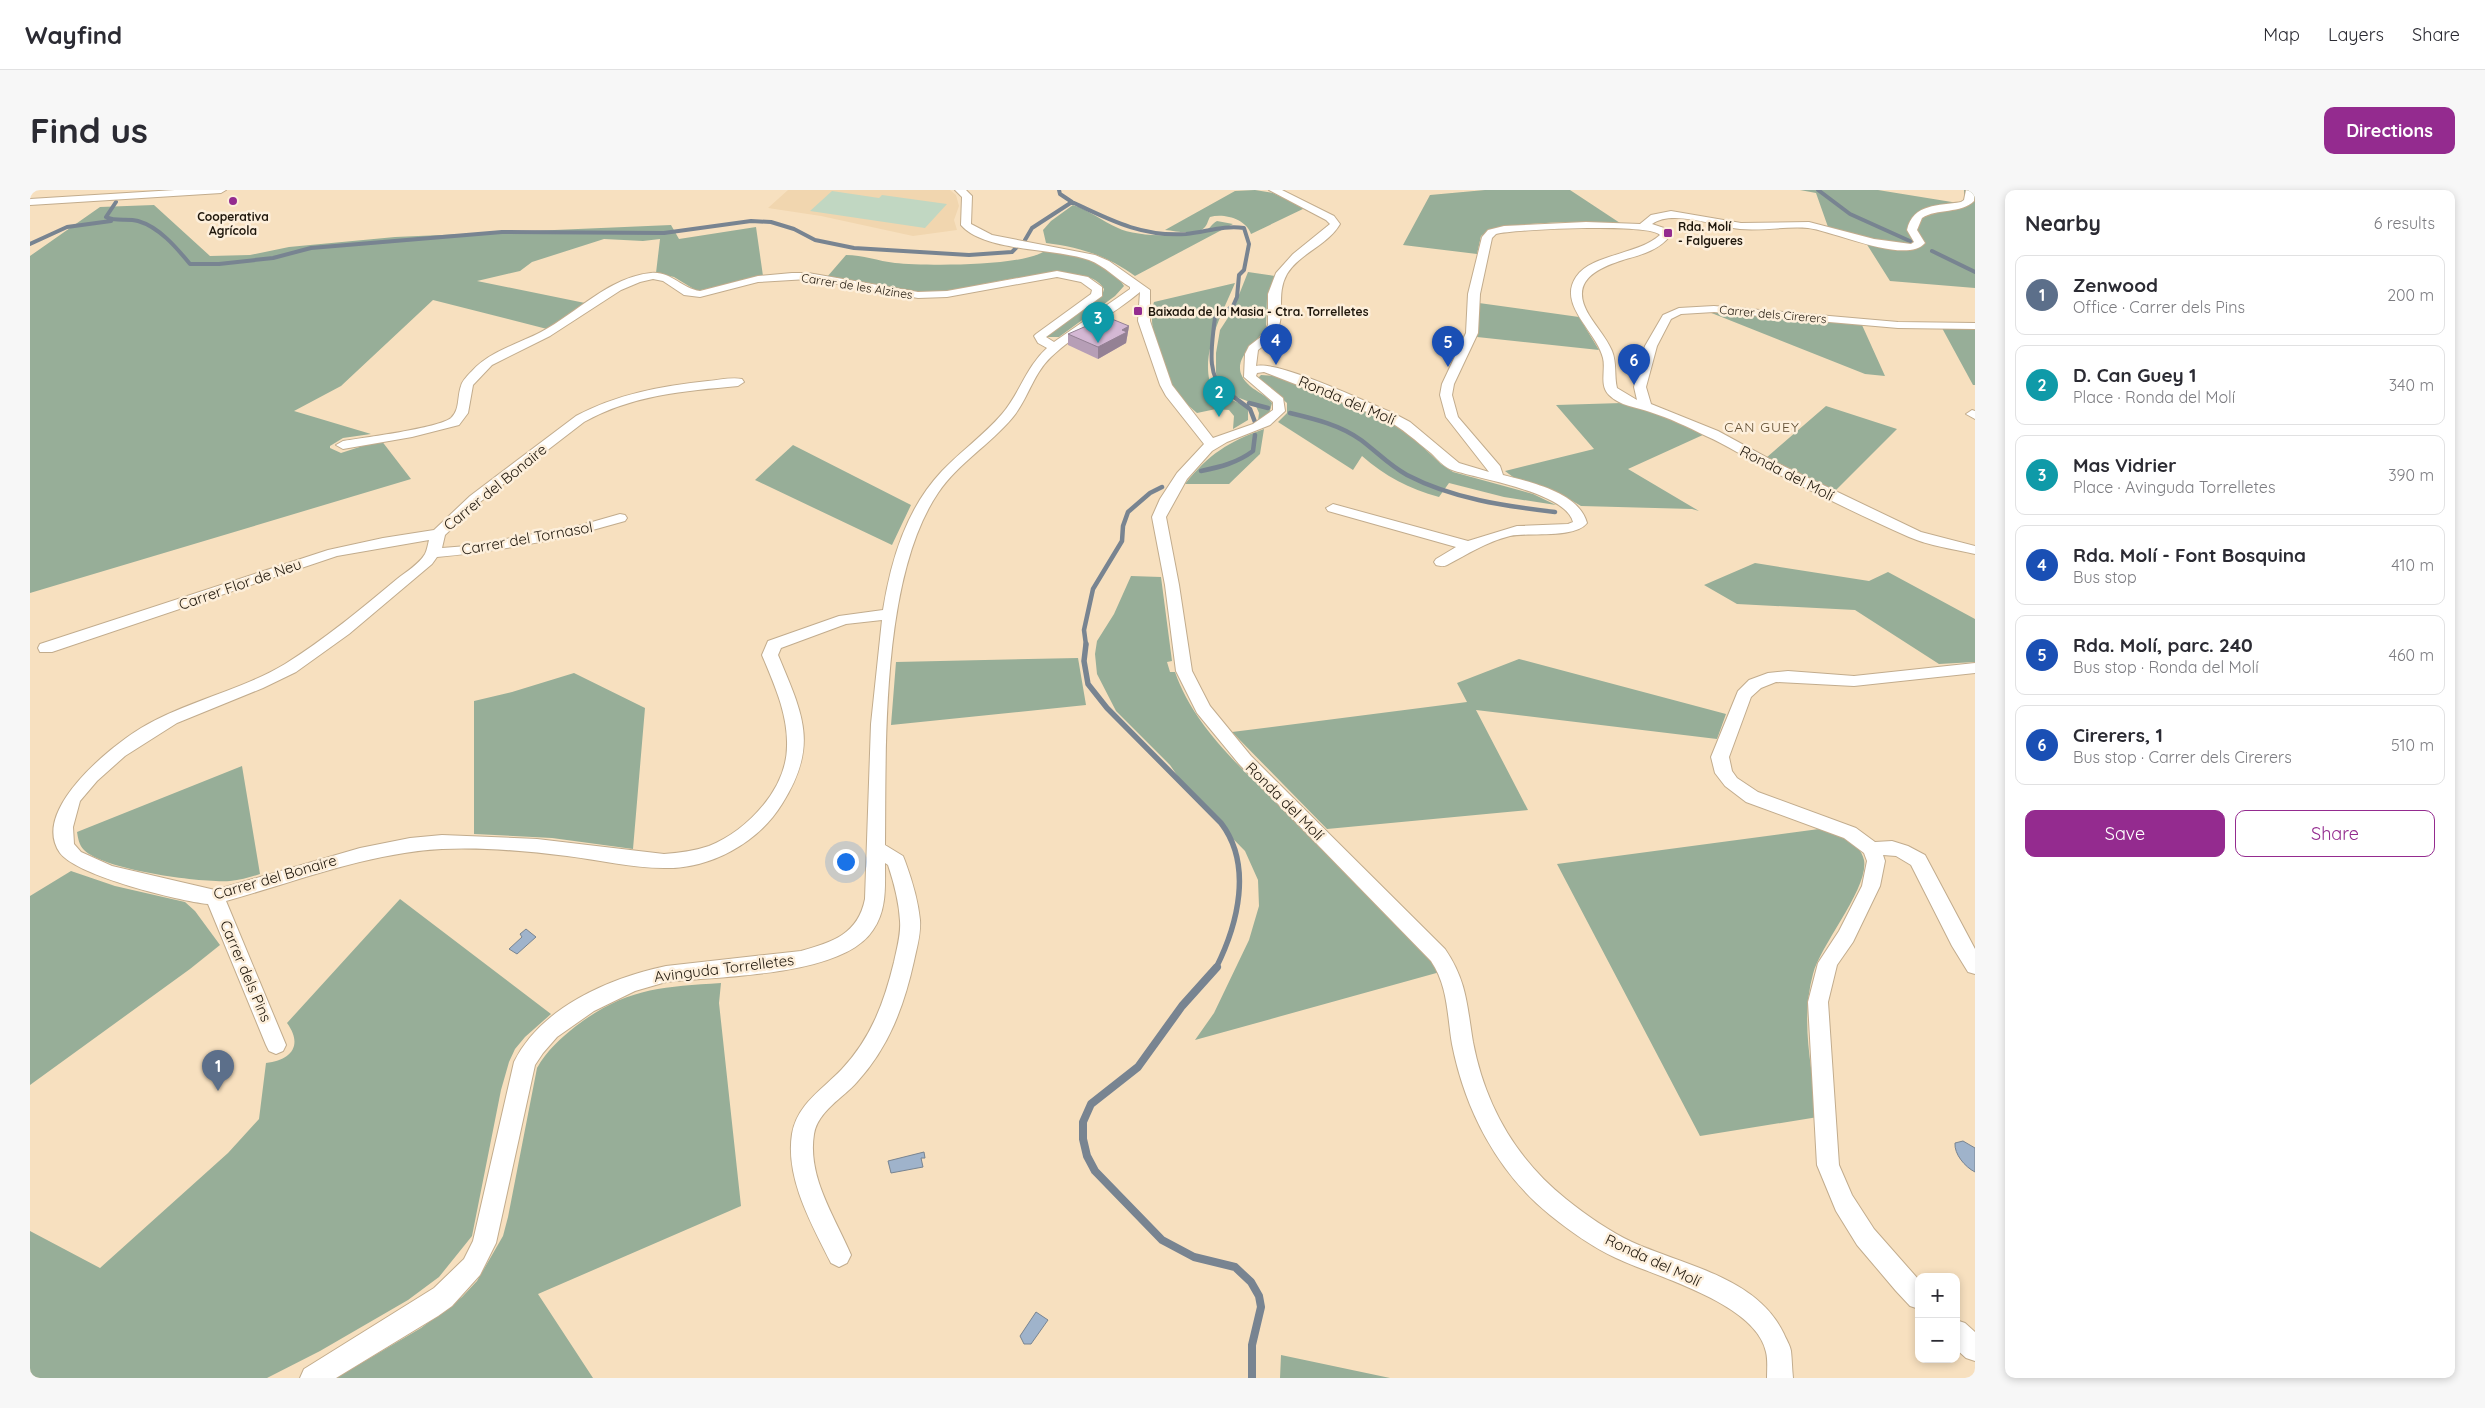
<!DOCTYPE html>
<meta charset="utf-8">
<style>
body{margin:0;font-family:Quicksand,sans-serif;background:#f7f7f7;color:#2b2b33}
.controls{position:absolute;right:15px;bottom:15px;display:grid;overflow:hidden;border-radius:10px;box-shadow:0 2px 8px #0003}
.controls button{width:45px;height:45px;display:grid;place-items:center;padding:0;border:0;border-bottom:1px solid #e1e1e2;background:#fff;color:#2b2b33;font:25px sans-serif}
.you{position:absolute;left:815px;top:671px;width:18px;height:18px;margin:-12px;border:4px solid #fff;border-radius:50%;background:#1a73e8;box-shadow:0 0 0 8px #1a73e833}
.badge{display:grid;place-items:center;width:32px;height:32px;border-radius:50%;background:#942b8f;color:#fff;font-size:16px;font-weight:700}
.pin{position:absolute;translate:-50% -41px;filter:drop-shadow(0 1px 2px #0008)}
.pin::after{content:'';position:absolute;top:26px;width:18px;height:15px;background:inherit;clip-path:polygon(0 0,100% 0,50% 100%)}
.list{margin:0;padding:0;list-style:none}
h2{display:flex;justify-content:space-between;align-items:center;height:65px;margin:0;padding:0 20px;font-size:21px}
h2 small{font-size:16px;font-weight:400;color:#7c7c81}
.list li{display:grid;grid-template-columns:32px 1fr auto;gap:15px;align-items:center;box-sizing:border-box;height:80px;margin:0 10px 10px;padding:0 10px;border:1px solid #e1e1e2;border-radius:10px}
.list b{display:block;font-size:19px;white-space:nowrap}
.list p{margin:0;font-size:16px;white-space:nowrap;color:#7c7c81}
.list em{font-size:16px;font-style:normal;color:#7c7c81}
.actions{display:flex;gap:10px;padding:15px 20px}
.actions a{flex:1;padding:11px 0;border:1px solid #942b8f;border-radius:10px;text-align:center;font-size:18px;color:#942b8f}
.actions .main{background:#942b8f;color:#fff}
.map{position:relative;flex:none;width:1945px;height:1188px;overflow:hidden;border-radius:10px}
header{display:flex;align-items:center;gap:30px;box-sizing:border-box;height:70px;padding:0 25px;background:#fff;border-bottom:1px solid #e1e1e2}
header strong{font-size:24px}
nav{display:flex;gap:28px;margin-inline-start:auto;font-size:18px}
.intro{display:flex;align-items:center;justify-content:space-between;box-sizing:border-box;height:120px;padding:0 30px}
h1{margin:0;font-size:35px}
.button{padding:12px 22px;border-radius:10px;background:#942b8f;color:#fff;font-size:18px;font-weight:700}
main{display:flex;gap:30px;padding:0 30px}
aside{flex:1;background:#fff;border-radius:10px;box-shadow:0 2px 8px #0003}
.map>svg:first-child{display:block}
.built{fill:#f1d6af}
.green{fill:#c1d7c2}
.forest{fill:#97ae98}
.water{fill:#9fb3cb;stroke:#788491}
.lines{fill:none;stroke-linecap:round;stroke-linejoin:round}
.stream-far3{stroke:#788491;stroke-width:4}
.stream-far2{stroke:#788491;stroke-width:4.5}
.stream-far1{stroke:#788491;stroke-width:5.5}
.stream{stroke:#788491;stroke-width:8}
.street-casing{stroke:#c2ac8d;stroke-width:2}
.street{fill:#fff;fill-rule:evenodd}
.wall{fill:#b69eb6}
.shaded-wall{fill:#948194}
.building{fill:#d4b8d4;stroke:#948194}
.poi-dot{fill:#942b8f;stroke:#fdefdb;stroke-width:2}
.labels{text-anchor:middle;dominant-baseline:central;stroke-width:5;stroke-linejoin:round;paint-order:stroke}
.far-poi-label{font-size:12px;font-weight:bold;fill:#1e160b;stroke:#fdefdb;text-anchor:start}
.far-street-label{font-size:12px;fill:#1e160b;stroke:#fdefdb}
.far-neighbourhood-label{font-size:14px;letter-spacing:1px;fill:#604d31;stroke:#fdefdb}
.street-label{font-size:15px;fill:#1e160b;stroke:#fdefdb}
</style>
<header>
<strong>Wayfind</strong>
<nav><a>Map</a><a>Layers</a><a>Share</a></nav>
</header>
<div class="intro"><h1>Find us</h1><a class="button">Directions</a></div>
<main>
<div class="map">
<svg width="1945" height="1188" viewBox="0 0 1945 1188">
<rect width="100%" height="100%" fill="#f7e0bf"/>
<path class="built" d="M 758,0 L 920,0 L 926,5 L 929,16 L 924,30 L 927,40 L 883,46 L 791,26 L 738,18 Z"/>
<path class="green" d="M 802,1 L 849,8 L 852,5 L 917,14 L 895,38 L 780,21 Z"/>
<path class="forest" d="M 1225,0 L 1243,3 L 1275,18 L 1221,44 C 1216,29 1194,23 1180,27 C 1178,30 1177,36 1174,38 C 1165,46 1146,41 1135,40 L 1205,1 Z
M 1455,0 L 1540,0 L 1590,33 C 1562,32 1471,29 1451,46 L 1447,64 L 1373,55 L 1400,5 Z
M 1770,0 L 1848,0 L 1928,13 L 1934,11 L 1934,0 L 1945,0 L 1945,98 L 1860,91 L 1836,53 L 1840,49 L 1798,37 L 1786,3 Z
M 124,15 L 180,66 L 220,65 L 259,57 L 365,47 L 641,35 L 649,49 L 726,37 L 733,86 L 667,101 L 644,87 L 626,83 L 630,49 L 613,51 L 574,49 L 502,72 L 490,81 L 447,91 L 555,113 L 517,139 L 403,110 L 311,196 L 264,221 L 341,244 L 313,248 L 300,256 L 300,258 L 311,263 L 351,250 L 381,289 L 0,403 L 0,66 L 70,17 Z
M 1043,15 C 1059,20 1072,31 1088,38 C 1104,47 1154,47 1172,42 C 1180,40 1181,34 1187,31 L 1203,34 L 1105,86 C 1078,66 1049,57 1016,53 L 1013,40 L 1021,31 Z
M 1016,60 C 1044,66 1078,70 1094,96 L 1085,106 L 1029,147 L 1018,147 L 1018,144 L 1072,106 L 1074,99 C 1053,61 929,105 891,103 C 859,100 828,92 797,87 L 816,65 C 833,65 848,71 865,73 C 894,76 995,77 1016,60 Z
M 1218,82 L 1245,86 L 1237,108 L 1236,139 C 1223,156 1195,174 1220,196 C 1227,202 1236,205 1242,213 L 1239,224 L 1228,231 L 1229,223 L 1225,214 L 1191,201 L 1186,183 L 1186,163 L 1190,140 L 1203,120 Z
M 1205,93 C 1193,122 1166,170 1184,202 L 1218,217 L 1218,230 L 1203,239 L 1204,226 L 1199,220 L 1186,219 L 1167,223 C 1158,215 1148,207 1143,197 C 1132,176 1116,134 1124,112 Z
M 1449,113 L 1549,127 L 1569,160 L 1447,147 Z
M 1679,122 L 1832,135 L 1855,186 L 1835,184 Z
M 1912,138 L 1945,139 L 1945,195 L 1943,195 Z
M 1231,185 L 1245,186 L 1359,230 L 1382,247 L 1411,274 L 1423,282 L 1503,304 L 1526,315 L 1474,307 L 1419,293 L 1409,307 C 1379,299 1355,286 1332,266 L 1323,280 L 1248,232 L 1257,223 L 1257,213 L 1228,188 Z
M 1592,213 L 1625,223 L 1675,244 L 1598,279 L 1669,321 L 1662,319 L 1551,316 L 1527,302 L 1483,287 L 1475,281 L 1564,259 L 1526,215 Z
M 1796,216 L 1867,239 L 1804,302 L 1736,268 Z
M 1234,239 L 1230,264 L 1199,294 L 1155,294 C 1179,264 1198,252 1234,239 Z
M 763,255 L 881,315 L 862,355 L 725,290 Z
M 1725,373 L 1839,391 L 1858,382 L 1945,429 L 1945,472 L 1909,474 L 1825,420 L 1707,414 L 1674,395 Z
M 1101,386 L 1131,387 L 1142,471 L 1137,472 L 1140,482 L 1145,482 C 1165,540 1218,584 1260,626 C 1305,672 1350,717 1394,762 L 1410,782 L 1165,850 L 1184,823 L 1219,750 L 1229,716 L 1228,690 L 1215,661 L 1162,607 L 1140,575 L 1086,521 L 1067,484 L 1065,464 L 1067,451 L 1084,424 Z
M 1048,468 L 1056,515 L 861,535 L 866,472 Z
M 1489,469 L 1696,524 L 1687,549 L 1446,520 L 1498,620 L 1297,639 L 1202,542 L 1437,512 L 1427,493 Z
M 544,483 L 615,518 L 603,659 L 522,648 L 444,644 L 444,511 L 482,502 Z
M 212,576 L 230,684 C 221,687 211,690 200,691 C 171,693 74,680 54,660 C 49,655 48,648 47,642 Z
M 1789,639 C 1805,645 1830,650 1834,670 C 1839,698 1791,754 1783,784 C 1770,832 1782,878 1788,927 L 1670,946 L 1527,674 Z
M 41,681 L 85,696 L 155,712 L 165,721 L 190,755 L 160,779 L 0,895 L 0,706 Z
M 370,709 L 521,824 L 495,847 L 485,859 L 479,872 L 471,900 L 442,1046 L 409,1087 L 378,1110 L 290,1161 L 237,1188 L 0,1188 L 0,1041 L 70,1078 L 198,963 L 229,929 L 236,873 C 262,870 273,855 257,833 Z
M 691,793 L 689,813 L 711,1016 L 508,1104 L 563,1188 L 306,1188 L 391,1138 L 432,1107 L 447,1091 L 473,1046 L 478,1027 L 507,878 C 517,860 530,849 546,836 C 596,798 631,797 691,793 Z
M 1251,1165 L 1360,1188 L 1250,1188 Z"/>
<path class="water" d="M 496,739 L 506,747 L 487,764 L 479,759 L 492,747 L 490,744 Z
M 1933,951 L 1945,958 L 1945,982 C 1935,977 1924,964 1925,953 Z
M 894,962 L 895,968 L 891,968 L 893,977 L 861,983 L 858,971 Z
M 1006,1122 L 1018,1130 L 1001,1154 L 994,1154 L 990,1146 Z"/>
<g class="lines">
<path class="stream-far3" d="M 1788,0 L 1820,24 L 1882,52
M 86,12 L 76,27 C 86,32 97,28 108,31 C 129,37 146,57 160,74 L 189,74 L 243,68 L 281,58 L 472,42 L 634,43 L 721,31 L 741,32 L 764,39 L 785,50 L 824,58 L 939,65 L 982,62 L 988,56
M 1042,12 C 1080,30 1112,47 1156,44 C 1176,42 1194,35 1214,38 L 1219,54 L 1214,80 L 1209,85 L 1207,107 L 1203,116 L 1185,128 L 1184,135 C 1182,156 1176,185 1195,201
M 995,50 L 1002,38 L 1042,12 L 1030,4 L 1029,0
M 0,54 L 37,37 L 81,31
M 1902,61 L 1945,82"/>
<path class="stream-far2" d="M 1193,199 L 1220,219 L 1225,232
M 1219,213 L 1238,218
M 1260,223 C 1285,229 1310,235 1331,250 C 1347,262 1360,276 1377,285 C 1423,309 1475,316 1525,322
M 1171,281 C 1190,277 1207,273 1223,261 L 1225,245
M 1056,455 L 1054,440 L 1063,399 L 1092,351 L 1093,336 L 1098,322 L 1120,303 L 1132,297"/>
<path class="stream-far1" d="M 1056,454 L 1054,471 L 1058,494 L 1077,518 L 1191,633 C 1223,675 1208,734 1186,778"/>
<path class="stream" d="M 1187,777 L 1152,816 L 1108,877 L 1061,914 L 1053,932 L 1053,949 L 1057,966 L 1065,981 L 1132,1050 L 1164,1067 L 1205,1077 L 1221,1092 L 1229,1106 L 1231,1117 L 1222,1155 L 1222,1188"/>
<defs>
<path id="street" d="M 145,0 L 196,0 L 191,3 L 0,15 L 0,9 Z
M 925,0 L 936,0 L 942,6 L 941,34 L 962,45 L 1065,65 L 1079,71 L 1120,100 L 1120,131 L 1142,195 L 1183,248 L 1223,234 L 1243,220 L 1243,212 L 1214,187 L 1215,164 L 1219,156 L 1232,146 L 1238,135 L 1238,104 L 1246,83 L 1263,64 L 1300,34 L 1296,30 L 1239,0 L 1252,0 L 1304,26 L 1310,34 C 1298,55 1270,63 1257,84 C 1245,105 1257,127 1245,144 C 1241,151 1234,155 1228,160 L 1226,176 C 1250,171 1336,212 1363,223 L 1380,232 L 1429,273 L 1459,282 L 1416,227 L 1410,205 L 1412,194 L 1436,143 L 1438,104 L 1452,47 L 1458,40 L 1474,36 L 1556,32 L 1610,34 L 1621,25 L 1641,21 L 1711,33 L 1779,32 L 1844,49 L 1881,54 L 1884,52 L 1877,40 C 1883,13 1909,16 1931,12 L 1934,10 L 1936,0 L 1945,0 L 1944,11 C 1931,24 1907,18 1892,28 L 1887,40 L 1895,53 C 1876,75 1804,41 1778,38 C 1756,36 1733,41 1710,39 C 1685,36 1642,19 1622,34 L 1637,39 L 1640,46 C 1628,61 1610,65 1593,70 C 1565,79 1539,92 1559,125 C 1567,138 1576,147 1582,161 C 1587,173 1584,186 1587,198 L 1607,210 L 1604,197 L 1615,156 L 1633,125 L 1649,118 L 1684,116 L 1868,132 L 1945,133 L 1945,139 L 1868,138 L 1684,122 L 1651,124 L 1641,129 L 1627,156 L 1616,197 L 1621,214 L 1688,241 L 1745,272 L 1891,342 L 1945,356 L 1945,364 C 1924,359 1899,356 1879,347 C 1831,326 1783,302 1736,278 C 1716,268 1697,255 1676,246 C 1658,237 1639,228 1620,222 C 1606,217 1590,216 1579,205 C 1569,195 1576,180 1573,168 C 1567,142 1527,115 1546,87 C 1561,64 1608,65 1630,45 C 1620,33 1486,39 1466,44 L 1462,48 L 1450,104 L 1448,143 L 1424,194 L 1422,205 L 1428,227 L 1470,276 L 1473,285 C 1500,292 1549,302 1557,333 C 1545,349 1499,342 1480,346 C 1456,352 1438,364 1417,375 C 1413,377 1410,376 1406,375 L 1404,372 L 1406,369 L 1426,357 L 1298,321 L 1296,318 L 1303,314 L 1438,351 L 1487,336 L 1538,334 L 1543,332 C 1536,302 1448,289 1422,280 C 1414,277 1407,269 1401,263 C 1386,251 1372,238 1355,229 L 1234,182 L 1227,183 L 1226,186 L 1253,208 L 1255,221 L 1240,235 L 1197,252 L 1182,261 L 1157,289 L 1136,327 L 1149,395 L 1162,481 L 1180,516 L 1221,566 L 1415,759 C 1437,791 1437,816 1443,852 C 1455,915 1486,969 1536,1009 C 1556,1025 1579,1041 1602,1052 C 1655,1076 1727,1087 1754,1144 C 1756,1149 1760,1155 1761,1161 C 1762,1170 1762,1179 1763,1188 L 1737,1188 C 1737,1180 1738,1170 1736,1162 C 1726,1113 1626,1087 1586,1068 C 1562,1057 1540,1041 1520,1025 C 1467,982 1435,920 1422,854 C 1417,824 1418,796 1401,771 L 1209,574 L 1167,523 L 1146,481 L 1135,395 L 1122,327 L 1130,309 L 1147,283 L 1174,254 L 1136,206 L 1130,195 L 1108,131 L 1110,102 C 1082,126 1048,141 1021,167 C 1003,184 998,209 983,227 C 960,255 928,273 908,303 C 851,387 856,555 855,655 L 873,666 L 875,671 C 882,690 888,710 890,730 C 891,744 887,757 884,771 C 874,816 859,857 827,892 C 813,908 788,921 784,944 C 777,987 805,1027 821,1065 L 817,1073 L 809,1077 L 801,1073 C 782,1035 755,988 762,944 C 767,914 793,899 812,879 C 841,848 854,813 864,772 C 867,758 871,744 870,731 C 869,712 864,693 858,675 L 855,673 C 855,696 857,720 843,740 C 813,787 688,786 636,792 L 605,801 L 564,821 L 527,847 L 513,863 L 505,875 L 466,1053 L 450,1085 L 422,1116 L 408,1126 L 306,1188 L 270,1188 L 274,1179 L 404,1098 L 434,1069 L 443,1051 L 484,872 C 511,817 580,788 636,776 L 771,761 C 803,752 828,744 835,709 L 841,534 L 852,430 L 816,434 L 751,458 L 748,465 C 773,525 789,555 752,614 C 728,653 680,679 634,678 C 602,678 569,670 537,666 C 495,661 454,657 412,659 C 338,663 268,691 196,711 L 256,855 L 253,861 L 246,864 L 239,861 L 236,855 L 178,714 C 149,711 47,686 30,663 C 0,621 80,557 111,538 C 156,511 210,501 255,474 C 295,449 331,419 367,389 C 376,382 389,374 395,364 C 397,360 398,354 399,350 L 307,366 L 22,462 L 10,462 L 8,458 L 10,454 L 298,360 L 353,348 L 404,340 L 440,306 L 546,226 C 587,204 631,196 678,191 C 689,190 702,187 712,189 L 714,192 L 708,196 C 654,201 602,205 554,232 L 450,312 L 415,345 L 412,358 L 437,356 L 548,336 L 590,324 L 595,325 L 597,328 L 595,331 C 534,349 471,361 407,367 L 402,374 L 319,444 L 266,482 L 233,498 L 147,533 L 95,566 L 67,591 L 50,611 L 43,637 L 44,654 L 51,662 L 82,676 L 185,700 L 330,658 L 380,648 L 412,645 L 507,649 L 634,664 C 649,663 664,661 679,656 C 717,641 757,599 757,556 C 758,524 744,494 732,465 L 738,451 L 809,426 L 853,420 C 861,370 876,319 912,281 C 931,261 954,245 972,224 C 990,203 996,177 1017,158 L 1008,153 L 1004,146 L 1006,144 L 1061,104 L 1062,100 L 1051,92 L 1027,87 L 917,107 L 888,108 L 778,89 L 728,92 L 670,107 L 654,105 L 633,91 L 623,89 L 610,92 L 591,100 L 520,146 L 462,175 L 443,195 L 438,223 L 429,235 L 382,247 L 313,259 L 306,255 L 313,251 C 332,248 409,238 421,228 C 430,220 427,207 431,196 C 432,191 438,185 442,181 C 460,161 488,154 511,142 C 547,123 579,87 621,83 C 641,81 652,99 670,101 L 728,86 L 762,83 L 778,83 L 888,102 L 917,101 L 1027,81 L 1058,87 L 1072,97 L 1072,106 L 1016,147 L 1024,152 L 1100,99 L 1100,97 C 1086,89 1075,76 1059,70 C 1025,58 954,62 931,35 L 932,7 Z
M 1942,220 L 1945,221 L 1945,229 L 1936,224 Z
M 1945,473 L 1945,483 L 1824,496 L 1746,492 L 1731,498 L 1721,507 L 1699,567 L 1702,581 L 1707,588 L 1728,602 L 1826,638 L 1845,652 L 1862,651 L 1878,656 L 1895,665 L 1945,759 L 1945,784 L 1938,782 L 1922,756 L 1881,675 L 1866,666 L 1853,665 L 1855,671 L 1850,696 L 1823,752 L 1807,775 L 1798,812 L 1809,975 L 1822,1005 L 1844,1039 L 1889,1090 L 1889,1119 L 1880,1116 L 1866,1101 L 1827,1055 L 1806,1021 L 1787,975 L 1778,812 L 1788,773 L 1809,741 L 1832,696 L 1837,671 L 1834,663 L 1814,648 L 1716,612 L 1695,596 L 1685,583 L 1681,567 L 1708,501 L 1719,490 L 1738,483 L 1758,481 L 1824,486 Z
M 1926,1130 L 1935,1133 L 1945,1142 L 1945,1171 L 1936,1168 L 1926,1159 Z"/>
</defs>
<use href="#street" class="street-casing"/>
<use href="#street" class="street"/>
</g>
<path class="wall" d="M 1099,136 L 1096,153 L 1068,169 L 1038,155 L 1038,144 Z"/>
<path class="shaded-wall" d="M 1099,136 L 1096,153 L 1068,169 L 1068,157 L 1092,140 Z"/>
<path class="building" d="M 1077,127 L 1099,136 L 1092,140 L 1097,142 L 1068,157 L 1038,144 Z"/>
<g class="poi-dot">
<circle cx="203" cy="11" r="5"/>
<rect x="1633" y="38" width="10" height="10" rx="2.5"/>
<rect x="1103" y="116" width="10" height="10" rx="2.5"/>
</g>
<g class="labels">
<g class="far-poi-label">
<text x="203" y="26" text-anchor="middle">Cooperativa<tspan x="203" dy="14">Agrícola</tspan></text>
<text x="1648" y="36">Rda. Molí<tspan x="1648" dy="14">- Falgueres</tspan></text>
<text x="1118" y="121">Baixada de la Masia - Ctra. Torrelletes</text>
</g>
<g class="far-street-label">
<text transform="translate(827 96) rotate(9)">Carrer de les Alzines</text>
<text transform="translate(1743 124) rotate(5)">Carrer dels Cirerers</text>
</g>
<g class="far-neighbourhood-label">
<text x="1732" y="237">CAN GUEY</text>
</g>
<g class="street-label">
<text transform="translate(1317 210) rotate(23)">Ronda del Molí</text>
<text transform="translate(1757 283) rotate(27)">Ronda del Molí</text>
<text transform="translate(465 297) rotate(-39)">Carrer del Bonaire</text>
<text transform="translate(497 348) rotate(-10)">Carrer del Tornasol</text>
<text transform="translate(210 394) rotate(-19)">Carrer Flor de Neu</text>
<text transform="translate(1255 611) rotate(45)">Ronda del Molí</text>
<text transform="translate(245 687) rotate(-16)">Carrer del Bonaire</text>
<text transform="translate(694 778) rotate(-7)">Avinguda Torrelletes</text>
<text transform="translate(216 781) rotate(67)">Carrer dels Pins</text>
<text transform="translate(1623 1070) rotate(25)">Ronda del Molí</text>
</g>
</g>
</svg>
<div class="controls">
<button>+</button>
<button>−</button>
</div>
<div class="you"></div>
<div class="pin badge" style="left:188px;top:901px;background:#5c6f8a">1</div>
<div class="pin badge" style="left:1189px;top:227px;background:#0f9aa8">2</div>
<div class="pin badge" style="left:1068px;top:153px;background:#0f9aa8">3</div>
<div class="pin badge" style="left:1246px;top:175px;background:#1a4fb4">4</div>
<div class="pin badge" style="left:1418px;top:177px;background:#1a4fb4">5</div>
<div class="pin badge" style="left:1604px;top:195px;background:#1a4fb4">6</div>
</div>
<aside>
<h2>Nearby<small>6 results</small></h2>
<ul class="list">
<li><span class="badge" style="background:#5c6f8a">1</span><div><b>Zenwood</b><p>Office · Carrer dels Pins</p></div><em>200 m</em></li>
<li><span class="badge" style="background:#0f9aa8">2</span><div><b>D. Can Guey 1</b><p>Place · Ronda del Molí</p></div><em>340 m</em></li>
<li><span class="badge" style="background:#0f9aa8">3</span><div><b>Mas Vidrier</b><p>Place · Avinguda Torrelletes</p></div><em>390 m</em></li>
<li><span class="badge" style="background:#1a4fb4">4</span><div><b>Rda. Molí - Font Bosquina</b><p>Bus stop</p></div><em>410 m</em></li>
<li><span class="badge" style="background:#1a4fb4">5</span><div><b>Rda. Molí, parc. 240</b><p>Bus stop · Ronda del Molí</p></div><em>460 m</em></li>
<li><span class="badge" style="background:#1a4fb4">6</span><div><b>Cirerers, 1</b><p>Bus stop · Carrer dels Cirerers</p></div><em>510 m</em></li>
</ul>
<div class="actions"><a class="main">Save</a><a>Share</a></div>
</aside>
</main>
